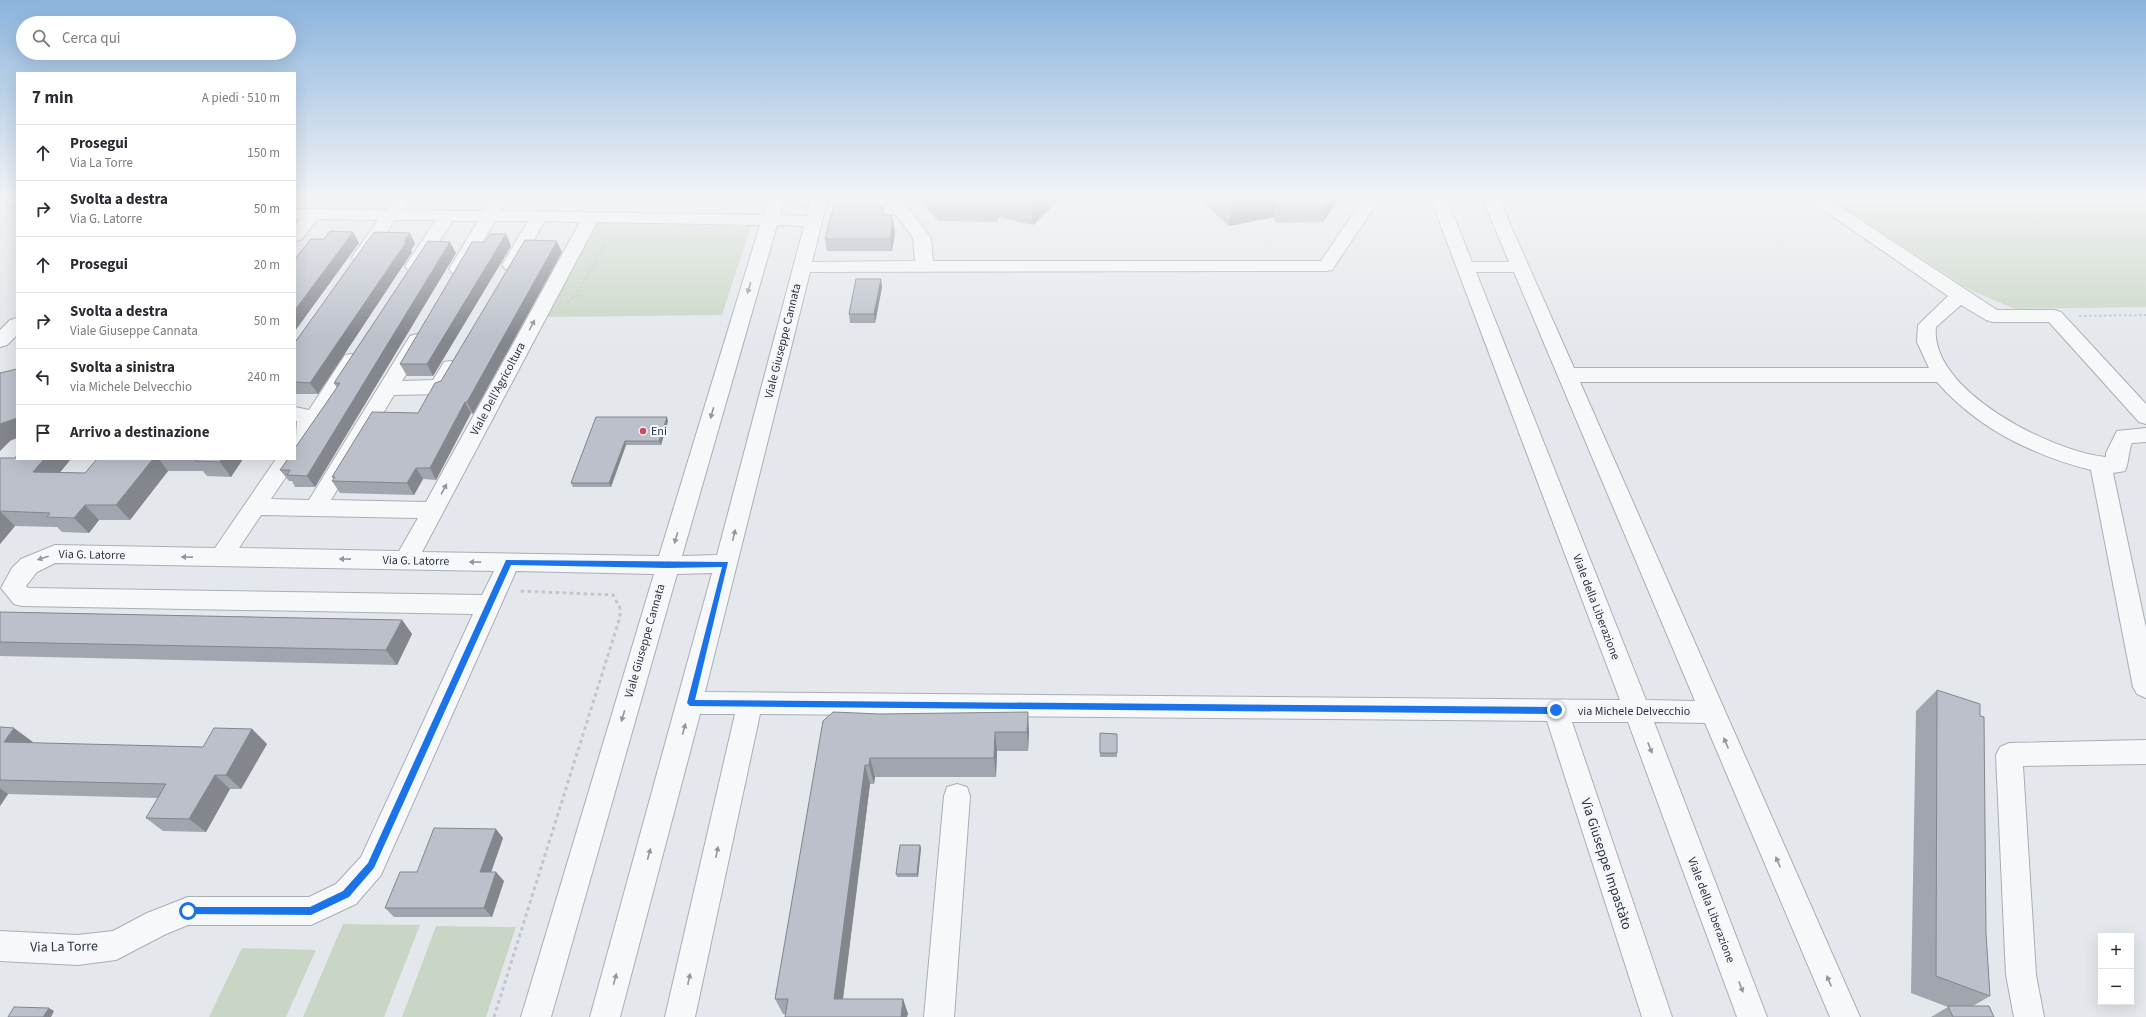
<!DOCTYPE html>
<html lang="it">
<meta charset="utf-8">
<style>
body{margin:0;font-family:"Source Sans 3",sans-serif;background:#f2f2f3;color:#2b2b33}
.controls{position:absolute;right:12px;bottom:12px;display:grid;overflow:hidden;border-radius:0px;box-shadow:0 4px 16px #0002}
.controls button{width:36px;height:36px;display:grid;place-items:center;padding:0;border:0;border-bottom:1px solid #e1e1e2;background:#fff;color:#2b2b33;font:20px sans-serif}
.stop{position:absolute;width:12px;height:12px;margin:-9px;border:3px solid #1a73e8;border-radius:50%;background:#fff}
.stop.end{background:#1a73e8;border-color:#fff;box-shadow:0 1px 4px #0008}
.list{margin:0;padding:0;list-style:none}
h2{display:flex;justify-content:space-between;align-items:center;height:52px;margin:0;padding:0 16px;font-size:17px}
h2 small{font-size:13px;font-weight:400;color:#7c7c81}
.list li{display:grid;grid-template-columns:26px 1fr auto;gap:12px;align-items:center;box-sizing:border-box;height:56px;padding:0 16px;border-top:1px solid #e1e1e2}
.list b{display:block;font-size:15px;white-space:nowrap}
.list p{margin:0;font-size:13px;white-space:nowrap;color:#7c7c81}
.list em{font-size:13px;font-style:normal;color:#7c7c81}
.icon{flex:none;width:22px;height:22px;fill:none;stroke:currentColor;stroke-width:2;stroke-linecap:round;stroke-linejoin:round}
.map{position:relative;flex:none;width:2146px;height:1017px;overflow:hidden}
.search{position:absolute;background:#fff;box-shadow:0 4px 16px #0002;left:16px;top:16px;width:280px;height:44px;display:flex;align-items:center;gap:10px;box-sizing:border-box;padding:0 14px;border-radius:22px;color:#7c7c81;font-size:15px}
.panel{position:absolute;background:#fff;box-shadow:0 4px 16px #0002;left:16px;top:72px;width:280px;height:388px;border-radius:0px}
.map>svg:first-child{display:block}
.green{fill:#c9d6c5}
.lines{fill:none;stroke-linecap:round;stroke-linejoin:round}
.minor-casing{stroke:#a9aeb7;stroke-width:2}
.path-far1{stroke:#c2c5cb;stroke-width:2;stroke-dasharray:2.5 2.5;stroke-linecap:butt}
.path{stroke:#c2c5cb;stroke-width:3;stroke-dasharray:3.5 3.5;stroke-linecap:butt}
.minor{fill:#f7f8fa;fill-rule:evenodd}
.wall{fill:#a1a5ae}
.shaded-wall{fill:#83868d}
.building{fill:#bbc0ca;stroke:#83868d}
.oneway{fill:#9196a0}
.route{fill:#1a73e8}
.poi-dot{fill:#d1495b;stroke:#f4f6f9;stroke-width:1.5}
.labels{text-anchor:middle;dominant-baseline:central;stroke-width:4;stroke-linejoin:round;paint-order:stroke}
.street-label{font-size:12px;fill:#2b3445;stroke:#f4f6f9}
.poi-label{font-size:12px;fill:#2b3445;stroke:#f4f6f9;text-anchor:start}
.near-street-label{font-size:14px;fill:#2b3445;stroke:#f4f6f9}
</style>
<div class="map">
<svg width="2146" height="1017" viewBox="0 0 2146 1017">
<rect width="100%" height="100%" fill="#e4e7ec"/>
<path class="green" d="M 1827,197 L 2127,197 L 2146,210 L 2146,307 L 2015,309 L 1968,289 Z
M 592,223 L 751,226 L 722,315 L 541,317 Z
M 343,924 L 420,925 L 384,1017 L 303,1017 Z
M 436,926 L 516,927 L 486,1017 L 402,1017 Z
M 242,948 L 316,950 L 286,1017 L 209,1017 Z"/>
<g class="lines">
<defs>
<path id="minor" d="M 0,197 L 17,197 L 17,206 L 2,201 Z
M 394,197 L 411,197 L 402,210 L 484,211 L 491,197 L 508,197 L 500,211 L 763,215 L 767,203 L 717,202 L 711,201 L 709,197 L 828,197 L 812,262 L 915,261 L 913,238 L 883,197 L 900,197 L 931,238 L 933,261 L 1321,261 L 1364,197 L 1381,197 L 1332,270 L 1326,271 L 810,272 L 705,692 L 1620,700 L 1430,197 L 1446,197 L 1472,262 L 1509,262 L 1482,197 L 1498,197 L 1574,368 L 1929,368 L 1917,342 L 1918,325 L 1948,296 L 1805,197 L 1825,197 L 1997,310 L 2054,310 L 2061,312 L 2146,404 L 2146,424 L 2139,422 L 2049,322 L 1993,322 L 1986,320 L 1961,305 L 1936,327 C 1929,391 2053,452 2106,457 L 2106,453 L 2117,431 L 2146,428 L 2146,442 L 2132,443 C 2128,452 2129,463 2125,471 L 2113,473 L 2146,628 L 2146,698 L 2137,694 L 2133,687 L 2091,470 C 2032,455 1977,428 1937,382 L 1580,382 L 1860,1017 L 1830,1017 L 1705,723 L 1654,722 L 1767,1017 L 1737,1017 L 1628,722 L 1572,722 L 1672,1017 L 1642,1017 L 1547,721 L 760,714 L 695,1017 L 665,1017 L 735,714 L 700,714 L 620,1017 L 590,1017 L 712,573 L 677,574 L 551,1017 L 521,1017 L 654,574 L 516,571 L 381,875 L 356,904 L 311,925 L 188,925 L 166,934 L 116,960 L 78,965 L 0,961 L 0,931 L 78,935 L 113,931 L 147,913 L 188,897 L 309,897 L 336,884 L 361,857 L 473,614 L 22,606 L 14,604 L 1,588 L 12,568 L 21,559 L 55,545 L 215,548 L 276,459 L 295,459 L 295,455 L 298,459 L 271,499 L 309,500 L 410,336 L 417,334 L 424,336 L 427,340 L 402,381 L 433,380 L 444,362 L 451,361 L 458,362 L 461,367 L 446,392 L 439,394 L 394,395 L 331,500 L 426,502 L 580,222 L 545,221 L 517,269 L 511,270 L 505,269 L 502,265 L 528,221 L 495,221 L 464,273 L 458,274 L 452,273 L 449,269 L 478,221 L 453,221 L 420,270 L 414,271 L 408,270 L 405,266 L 436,220 L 395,220 L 367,261 L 361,262 L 355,261 L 352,257 L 378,220 L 318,219 L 301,240 L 295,241 L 295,225 L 300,219 L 295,219 L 295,209 L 386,210 ZM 783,203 L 810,204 L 807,216 L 780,215 ZM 597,222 L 760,225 L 659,556 L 422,552 ZM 777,225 L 804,226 L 717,555 L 682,556 ZM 1476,272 L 1514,272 L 1695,701 L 1646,700 ZM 261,515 L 418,518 L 399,551 L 239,548 ZM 55,563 L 494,571 L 482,595 L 28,588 L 26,586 L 37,572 Z
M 17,318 L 17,335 L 7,345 L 0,347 L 0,330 L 10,320 Z
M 352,354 L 359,355 L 362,360 L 302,452 L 295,454 L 297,421 L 295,421 L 295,407 L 309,410 L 345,355 Z
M 2146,740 L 2146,764 L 2023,766 L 2036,975 L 2044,1017 L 2014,1017 L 2006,975 L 1996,755 L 2000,747 L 2009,743 Z
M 957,784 L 967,787 L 970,796 L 954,1017 L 924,1017 L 944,796 L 947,787 Z"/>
</defs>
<use href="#minor" class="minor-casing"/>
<path class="path-far1" d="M 2144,197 L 2146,199
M 567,302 L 576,296 L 611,233
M 2079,316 L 2146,315"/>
<path class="path" d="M 494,1017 L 620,617 L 620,608 L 613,595 L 519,591"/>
<use href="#minor" class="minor"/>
</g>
<path class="wall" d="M 918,197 L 1062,197 L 1033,225 L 998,217 L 997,222 L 938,221 Z
M 1197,197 L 1340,197 L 1323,222 L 1275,223 L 1274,217 L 1229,226 Z
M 874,200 L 879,203 L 879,206 L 882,209 L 884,215 L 893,221 L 895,233 L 892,251 L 827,251 L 825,239 Z
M 410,233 L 415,244 L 411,250 L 412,252 L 318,394 L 295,394 L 295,341 Z
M 506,234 L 511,246 L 433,376 L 407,376 L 400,364 L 485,242 Z
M 562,252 L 473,414 L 471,413 L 436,480 L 423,479 L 414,495 L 340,493 L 332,481 L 334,479 L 332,477 L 418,413 L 441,381 Z
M 456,253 L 315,487 L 295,487 L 292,481 L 289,481 L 280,470 L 337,388 L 334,383 Z
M 882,287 L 875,323 L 850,323 L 849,314 Z
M 596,417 L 668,421 L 661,445 L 626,445 L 611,487 L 573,487 L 571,483 Z
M 0,458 L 17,459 L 71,459 L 60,472 L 85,473 L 97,459 L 243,459 L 231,477 L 207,476 L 203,471 L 168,471 L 130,520 L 99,520 L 89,533 L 62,532 L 57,527 L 15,526 L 0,544 Z
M 0,612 L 402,620 L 412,634 L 397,665 L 0,656 Z
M 1937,690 L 1986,934 L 1990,996 L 1973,1006 L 1994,1017 L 1931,1017 L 1948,1007 L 1911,993 L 1916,711 Z
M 823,721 L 1029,731 L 1028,751 L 997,751 L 996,777 L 875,777 L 874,784 L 870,784 L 843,999 L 903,999 L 908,1014 L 783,1014 L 775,999 Z
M 0,727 L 33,743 L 203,747 L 252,729 L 267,744 L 241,789 L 230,789 L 206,832 L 163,831 L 146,818 L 158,798 L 8,794 L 0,806 Z
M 1100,733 L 1117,734 L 1117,757 L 1100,757 Z
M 503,838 L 491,872 L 504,881 L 492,917 L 394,917 L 385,908 L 417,872 Z
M 921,848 L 918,877 L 897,877 L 896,874 Z"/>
<path class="shaded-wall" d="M 996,197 L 998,217 L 997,222 L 996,200 Z
M 1038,197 L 1062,197 L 1033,225 L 1032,203 Z
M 1262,197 L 1277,197 L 1274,217 L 1229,226 L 1232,204 Z
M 1328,197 L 1340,197 L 1323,222 L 1327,199 Z
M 892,215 L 895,233 L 892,251 L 890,239 L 891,221 Z
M 353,232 L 359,243 L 295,331 L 295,310 Z
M 410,233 L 415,244 L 411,250 L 412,252 L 318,394 L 310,383 Z
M 506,234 L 511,246 L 433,376 L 427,364 Z
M 557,241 L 562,252 L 473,414 L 467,402 Z
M 450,242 L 456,253 L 315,487 L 307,476 Z
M 881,279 L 882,287 L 875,323 L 874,314 Z
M 465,402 L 471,413 L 436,480 L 430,468 Z
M 667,417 L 668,421 L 661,445 L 659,441 Z
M 17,418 L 17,438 L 10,441 L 0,451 L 0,424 Z
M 625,441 L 626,445 L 611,487 L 609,483 Z
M 44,459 L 71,459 L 48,487 L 33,472 Z
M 153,459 L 159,459 L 168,471 L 130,520 L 116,505 Z
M 221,459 L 243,459 L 231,477 L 220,462 Z
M 416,468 L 423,479 L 414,495 L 407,483 Z
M 85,505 L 99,520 L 89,533 L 74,518 Z
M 0,511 L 15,526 L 0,544 Z
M 402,620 L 412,634 L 397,665 L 386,650 Z
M 1028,712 L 1029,731 L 1028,751 L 1027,732 Z
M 14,728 L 33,742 L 4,742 Z
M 252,729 L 267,744 L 241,789 L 226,775 Z
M 995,732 L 997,751 L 996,777 L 994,758 Z
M 870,758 L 875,777 L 874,784 L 869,765 Z
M 865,765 L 870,784 L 841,1014 L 834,999 Z
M 215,775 L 230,789 L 206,832 L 189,819 Z
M 0,788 L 8,794 L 0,806 Z
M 496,829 L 503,838 L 488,881 L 480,872 Z
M 920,845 L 921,848 L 918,877 L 917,874 Z
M 496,872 L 504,881 L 492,917 L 484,908 Z
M 903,999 L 908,1014 L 907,1017 L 901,1017 Z
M 49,1008 L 54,1011 L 51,1017 L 43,1017 Z"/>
<path class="building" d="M 836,197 L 874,197 L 873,200 L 879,203 L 878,206 L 881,206 L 881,209 L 884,209 L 883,215 L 892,215 L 891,221 L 893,221 L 890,239 L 825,239 Z
M 934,197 L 996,197 L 996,200 L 935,199 Z
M 1008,197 L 1038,197 L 1032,203 Z
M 1224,197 L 1262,197 L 1232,204 Z
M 1278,197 L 1328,197 L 1327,199 L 1279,200 Z
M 330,231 L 353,232 L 295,310 L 295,259 L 311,239 L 324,239 Z
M 374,232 L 410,233 L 404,241 L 407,241 L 310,383 L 295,382 L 295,341 L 296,341 Z
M 490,234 L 506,234 L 427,364 L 400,364 L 472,242 L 485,242 Z
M 525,240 L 557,241 L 467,402 L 465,402 L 430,468 L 416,468 L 407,483 L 332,481 L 335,477 L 332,477 L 372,412 L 418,413 L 435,383 L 441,381 Z
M 428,241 L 450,242 L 307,476 L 287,475 L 290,470 L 280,470 L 288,459 L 295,459 L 295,448 L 340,383 L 334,383 Z
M 856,279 L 881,279 L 874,314 L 849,314 Z
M 17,369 L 17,418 L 0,424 L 0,373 Z
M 596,417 L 667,417 L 659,441 L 625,441 L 609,483 L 571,483 Z
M 17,455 L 17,459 L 44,459 L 33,472 L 85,473 L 97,459 L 153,459 L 116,505 L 85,505 L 74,518 L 47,517 L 50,513 L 0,511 L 0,458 L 15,458 Z
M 196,459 L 221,459 L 220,462 L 195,461 Z
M 0,612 L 402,620 L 386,650 L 0,642 Z
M 1937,690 L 1980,704 L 1980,716 L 1984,717 L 1986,934 L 1990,996 L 1936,976 Z
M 833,712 L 880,714 L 1028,712 L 1027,732 L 995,732 L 994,758 L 870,758 L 869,765 L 865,765 L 834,999 L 903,999 L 901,1017 L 785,1017 L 788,999 L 775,999 L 823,721 Z
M 0,727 L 14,728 L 4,742 L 203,747 L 214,728 L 252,729 L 226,775 L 215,775 L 189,819 L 146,818 L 166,784 L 0,780 Z
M 1100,733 L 1117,734 L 1117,753 L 1100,753 Z
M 434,828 L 496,829 L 480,872 L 496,872 L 484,908 L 385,908 L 400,872 L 417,872 Z
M 900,845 L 920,845 L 917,874 L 896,874 Z
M 1948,1006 L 1989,1006 L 1994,1017 L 1953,1017 Z
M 14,1007 L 49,1008 L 43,1017 L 8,1017 Z"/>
<defs><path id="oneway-solid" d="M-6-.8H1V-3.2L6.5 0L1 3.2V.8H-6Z"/></defs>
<g class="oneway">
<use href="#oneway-solid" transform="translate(749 288) rotate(107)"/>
<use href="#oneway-solid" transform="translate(532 325) rotate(-62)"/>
<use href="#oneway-solid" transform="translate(712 413) rotate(106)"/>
<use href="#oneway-solid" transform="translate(444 489) rotate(-62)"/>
<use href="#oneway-solid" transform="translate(734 535) rotate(-76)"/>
<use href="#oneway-solid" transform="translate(676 538) rotate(106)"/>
<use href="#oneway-solid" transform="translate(187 557) rotate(-179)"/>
<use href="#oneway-solid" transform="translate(43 558) rotate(162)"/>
<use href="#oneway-solid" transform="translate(345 559) rotate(-179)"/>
<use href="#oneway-solid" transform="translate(475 562) rotate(-179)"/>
<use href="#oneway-solid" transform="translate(623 716) rotate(106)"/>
<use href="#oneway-solid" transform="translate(684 729) rotate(-75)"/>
<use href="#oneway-solid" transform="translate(1726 743) rotate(-113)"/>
<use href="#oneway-solid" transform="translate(1650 748) rotate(69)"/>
<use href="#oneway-solid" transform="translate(717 852) rotate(-78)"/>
<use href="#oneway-solid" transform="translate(649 854) rotate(-75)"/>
<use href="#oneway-solid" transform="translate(1778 862) rotate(-113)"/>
<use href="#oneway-solid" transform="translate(615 979) rotate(-75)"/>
<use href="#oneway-solid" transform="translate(689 979) rotate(-78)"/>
<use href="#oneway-solid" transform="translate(1829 981) rotate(-113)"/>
<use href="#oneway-solid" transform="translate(1741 987) rotate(69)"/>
</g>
<linearGradient id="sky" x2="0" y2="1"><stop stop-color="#8bb4dd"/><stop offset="0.58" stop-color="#f3f4f6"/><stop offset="1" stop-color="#f3f4f6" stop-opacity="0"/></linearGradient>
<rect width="2146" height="340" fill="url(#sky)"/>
<path class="route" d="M 506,560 L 728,562 L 695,700 L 1556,707 L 1560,710 L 1556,714 L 690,706 L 687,703 L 722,567 L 668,568 L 511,565 L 374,868 L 349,897 L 311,915 L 185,914 L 184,911 L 188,907 L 310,907 L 343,891 L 368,863 Z"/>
<circle class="poi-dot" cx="643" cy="431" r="4"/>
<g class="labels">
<g class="street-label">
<text transform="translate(783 341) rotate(-76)">Viale Giuseppe Cannata</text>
<text transform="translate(498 389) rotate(-62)">Viale Dell'Agricoltura</text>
<text transform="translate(92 555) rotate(1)">Via G. Latorre</text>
<text transform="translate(416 561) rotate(1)">Via G. Latorre</text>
<text transform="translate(1596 607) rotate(69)">Viale della Liberazione</text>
<text transform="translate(645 641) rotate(-74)">Viale Giuseppe Cannata</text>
<text x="1634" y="711">via Michele Delvecchio</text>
<text transform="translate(1711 910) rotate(69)">Viale della Liberazione</text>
</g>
<g class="poi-label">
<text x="651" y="431">Eni</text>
</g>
<g class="near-street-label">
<text transform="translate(1606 864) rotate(72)">Via Giuseppe Impastàto</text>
<text transform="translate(64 947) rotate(-1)">Via La Torre</text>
</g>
</g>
</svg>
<div class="controls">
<button>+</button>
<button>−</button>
</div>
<div class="stop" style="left:188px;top:911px"></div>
<div class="stop end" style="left:1556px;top:710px"></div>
<div class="search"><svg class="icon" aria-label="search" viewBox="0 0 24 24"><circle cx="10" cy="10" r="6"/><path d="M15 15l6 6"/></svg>Cerca qui</div>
<section class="panel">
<h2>7 min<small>A piedi · 510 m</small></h2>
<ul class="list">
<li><svg class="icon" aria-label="ahead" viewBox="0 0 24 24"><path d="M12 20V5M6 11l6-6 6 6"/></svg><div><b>Prosegui</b><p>Via La Torre</p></div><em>150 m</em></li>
<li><svg class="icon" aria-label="right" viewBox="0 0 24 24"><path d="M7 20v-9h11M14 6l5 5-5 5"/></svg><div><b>Svolta a destra</b><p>Via G. Latorre</p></div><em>50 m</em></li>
<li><svg class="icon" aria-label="ahead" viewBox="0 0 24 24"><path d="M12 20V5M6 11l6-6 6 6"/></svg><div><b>Prosegui</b></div><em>20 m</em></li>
<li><svg class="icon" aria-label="right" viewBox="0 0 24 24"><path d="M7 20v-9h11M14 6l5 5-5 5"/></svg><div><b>Svolta a destra</b><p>Viale Giuseppe Cannata</p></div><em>50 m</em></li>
<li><svg class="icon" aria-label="left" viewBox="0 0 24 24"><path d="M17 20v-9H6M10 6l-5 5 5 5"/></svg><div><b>Svolta a sinistra</b><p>via Michele Delvecchio</p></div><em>240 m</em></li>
<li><svg class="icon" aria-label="arrive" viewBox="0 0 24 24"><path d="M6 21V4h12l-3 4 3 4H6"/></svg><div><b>Arrivo a destinazione</b></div></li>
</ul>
</section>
</div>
